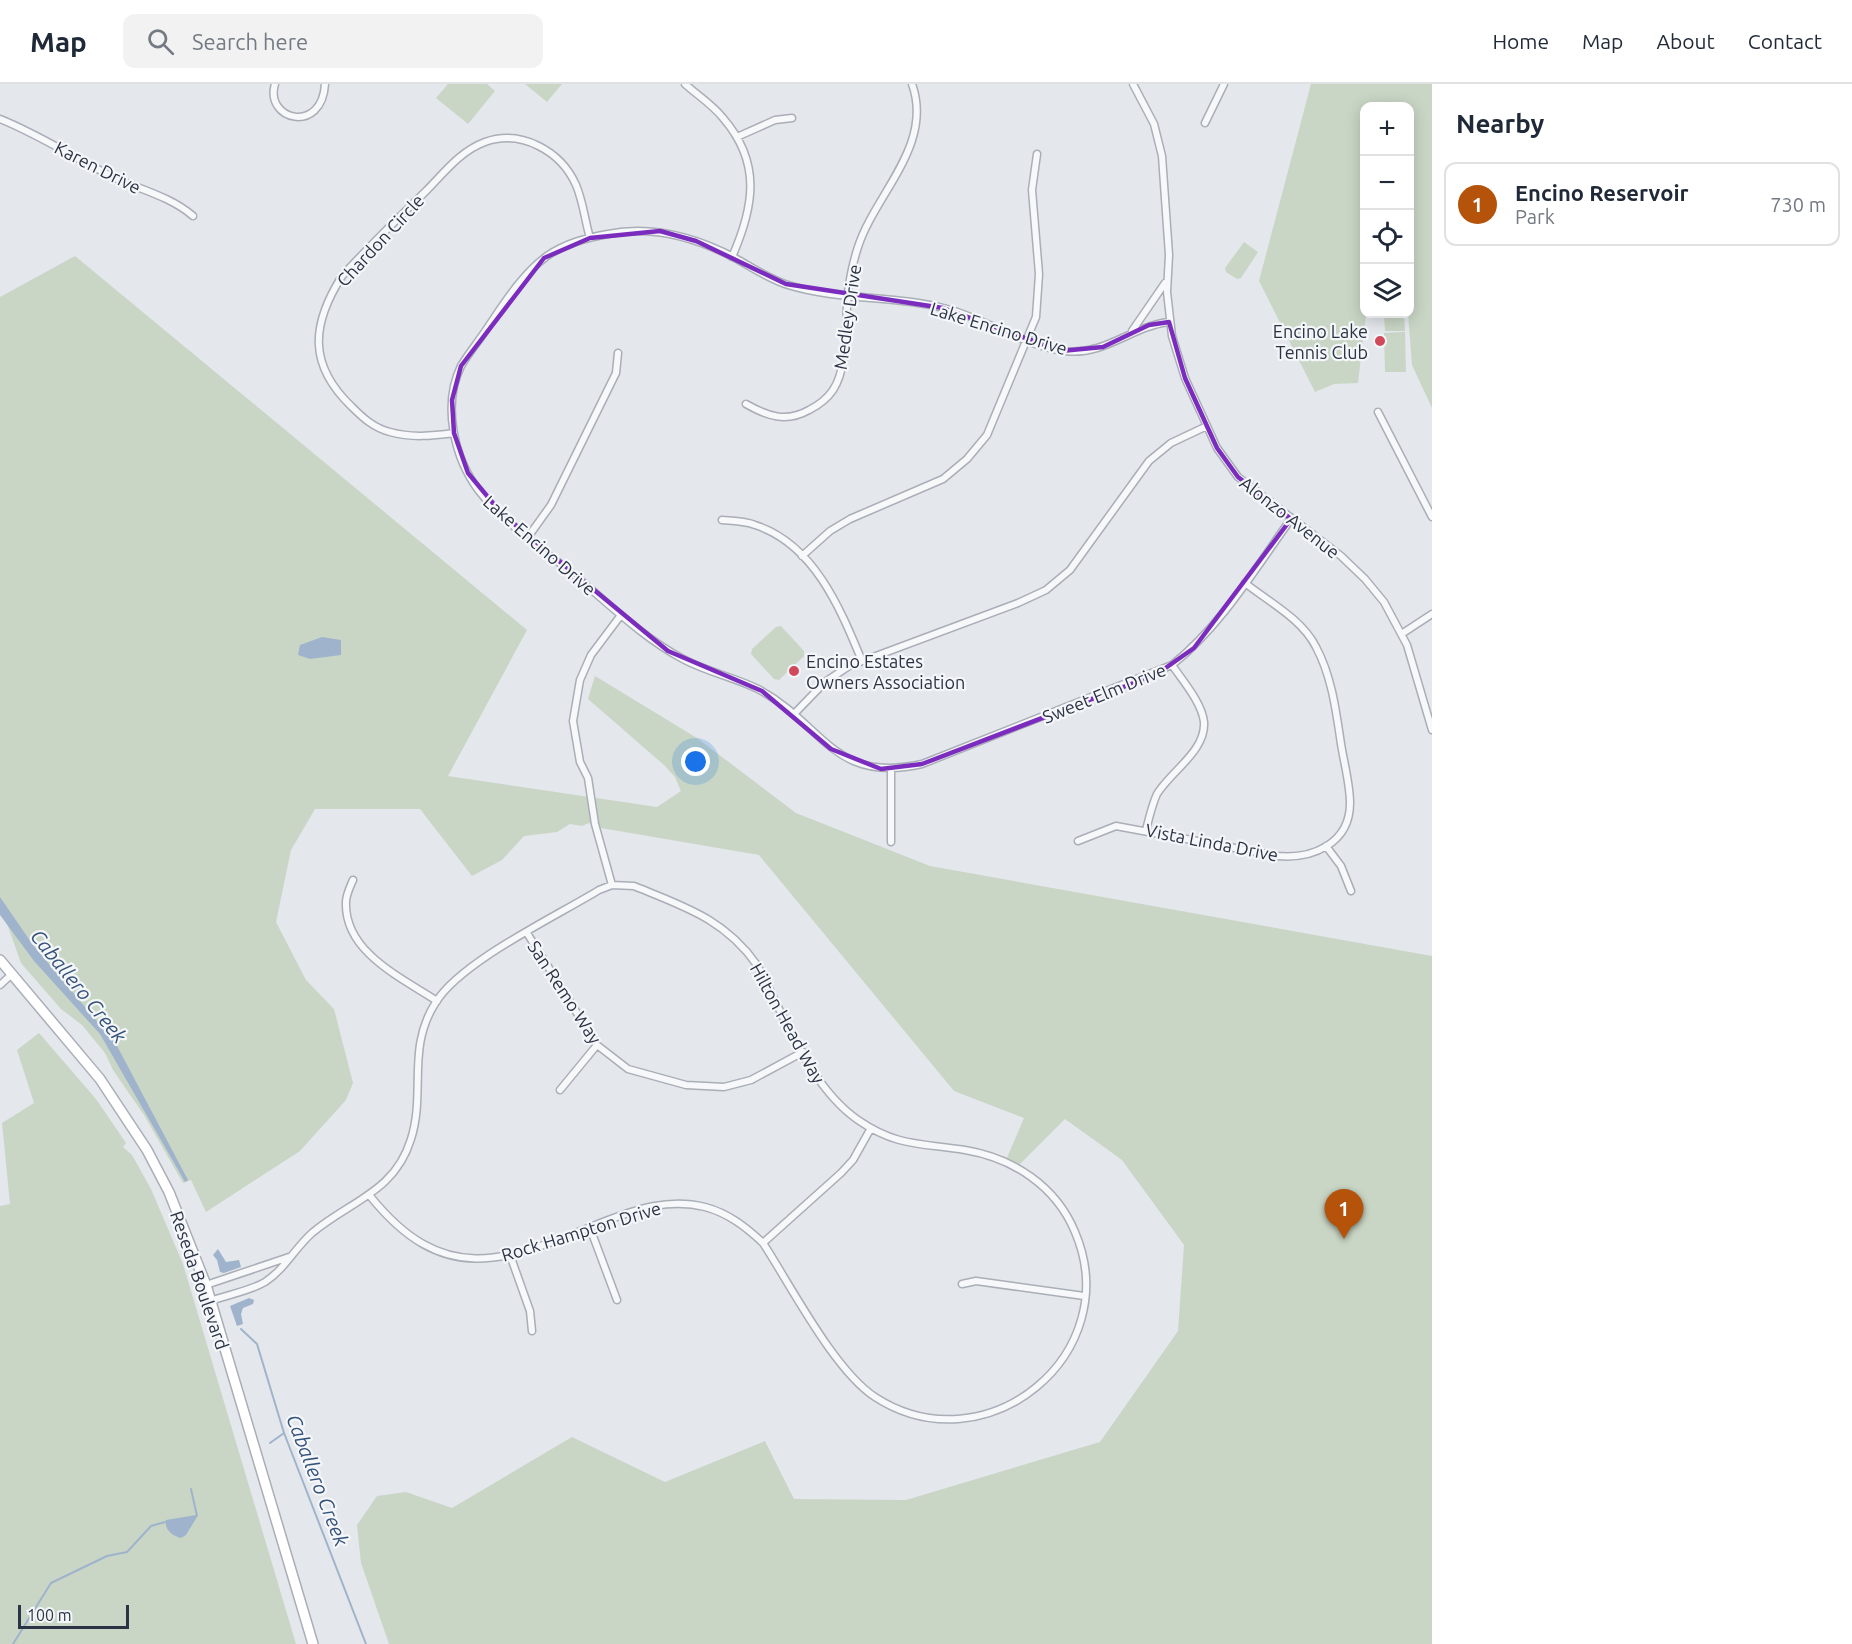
<!DOCTYPE html>
<meta charset="utf-8">
<style>
body{margin:0;font-family:Ubuntu,sans-serif;background:#f2f2f3;color:#1f2937}
.controls{position:absolute;right:18px;top:18px;display:grid;overflow:hidden;border-radius:12px;box-shadow:0 3px 15px #0003}
.controls button{width:54px;height:54px;display:grid;place-items:center;padding:0;border:0;border-bottom:2px solid #e0e1e3;background:#fff;color:#1f2937;font:30px sans-serif}
.scale{position:absolute;left:18px;bottom:15px;width:111px;box-sizing:border-box;padding-left:6px;border:3px solid #2b3445;border-top:0;font-size:16px;line-height:21px;white-space:nowrap;color:#2b3445;-webkit-text-stroke:4px #f4f6f9;paint-order:stroke}
.you{position:absolute;left:696px;top:678px;width:21px;height:21px;margin:-15px;border:4px solid #fff;border-radius:50%;background:#1a73e8;box-shadow:0 0 0 9px #1a73e833}
.badge{display:grid;place-items:center;width:39px;height:39px;border-radius:50%;background:#b45309;color:#fff;font-size:20px;font-weight:700}
.pin{position:absolute;translate:-50% -50px;filter:drop-shadow(0 2px 3px #0008)}
.pin::after{content:'';position:absolute;top:32px;width:21px;height:18px;background:inherit;clip-path:polygon(0 0,100% 0,50% 100%)}
.list{margin:0;padding:0;list-style:none}
h2{display:flex;justify-content:space-between;align-items:center;height:78px;margin:0;padding:0 24px;font-size:26px}
h2 small{font-size:20px;font-weight:400;color:#747a83}
.list li{display:grid;grid-template-columns:39px 1fr auto;gap:18px;align-items:center;box-sizing:border-box;height:84px;margin:0 12px 12px;padding:0 12px;border:2px solid #e0e1e3;border-radius:12px}
.list b{display:block;font-size:22px;white-space:nowrap}
.list p{margin:0;font-size:20px;white-space:nowrap;color:#747a83}
.list em{font-size:20px;font-style:normal;color:#747a83}
.icon{flex:none;width:33px;height:33px;fill:none;stroke:currentColor;stroke-width:2;stroke-linecap:round;stroke-linejoin:round}
.map{position:relative;flex:none;width:1432px;height:1560px;overflow:hidden}
header{display:flex;align-items:center;gap:36px;box-sizing:border-box;height:84px;padding:0 30px;background:#fff;border-bottom:2px solid #e0e1e3}
header strong{font-size:28px}
nav{display:flex;gap:33px;margin-inline-start:auto;font-size:21px}
.search{width:420px;height:54px;background:#f2f2f3;display:flex;align-items:center;gap:15px;box-sizing:border-box;padding:0 21px;border-radius:12px;color:#747a83;font-size:22px}
main{display:flex}
aside{flex:1;background:#fff}
.map>svg:first-child{display:block}
.green{fill:#c9d6c5}
.water{fill:#9fb4cc}
.lines{fill:none;stroke-linecap:round;stroke-linejoin:round}
.stream{stroke:#9fb4cc;stroke-width:2}
.street-casing{stroke:#a9aeb7;stroke-width:9}
.secondary-casing{stroke:#a9aeb7;stroke-width:12}
.street{stroke:#f7f8fa;stroke-width:6}
.secondary{stroke:#fff;stroke-width:9}
.marked{fill:none;stroke:#7b2cbf;stroke-width:4.5;stroke-linejoin:round}
.poi-dot{fill:#d1495b;stroke:#f4f6f9;stroke-width:2}
.labels{text-anchor:middle;dominant-baseline:central;stroke-width:4.5;stroke-linejoin:round;paint-order:stroke}
.street-label{font-size:18px;fill:#2b3445;stroke:#f4f6f9}
.poi-label{font-size:18px;fill:#2b3445;stroke:#f4f6f9;text-anchor:end}
.water-label{font-size:20px;font-style:italic;fill:#34527a;stroke:#f4f6f9}
</style>
<header>
<strong>Map</strong>
<div class="search"><svg class="icon" aria-label="search" viewBox="0 0 24 24"><circle cx="10" cy="10" r="6"/><path d="M15 15l6 6"/></svg>Search here</div>
<nav><a>Home</a><a>Map</a><a>About</a><a>Contact</a></nav>
</header>
<main>
<div class="map">
<svg width="1432" height="1560" viewBox="0 0 1432 1560">
<rect width="100%" height="100%" fill="#e4e7ec"/>
<path class="green" d="M 448,0 L 487,0 L 495,7 L 468,40 L 436,14 Z
M 525,0 L 562,0 L 547,18 Z
M 1311,0 L 1432,0 L 1432,324 L 1412,281 L 1408,230 L 1410,22 L 1364,22 L 1366,230 L 1358,299 L 1334,300 L 1315,308 L 1259,197 Z
M 1244,158 L 1258,168 L 1241,194 L 1237,195 L 1226,188 L 1225,184 Z
M 75,172 L 527,546 L 448,692 L 657,723 L 681,707 L 675,693 L 664,681 L 588,615 L 595,592 L 697,654 L 796,729 L 930,782 L 1432,872 L 1432,1560 L 389,1560 L 361,1479 L 357,1441 L 377,1412 L 406,1408 L 452,1424 L 572,1353 L 665,1398 L 765,1357 L 794,1415 L 906,1416 L 1100,1358 L 1178,1247 L 1184,1161 L 1122,1076 L 1065,1035 L 1018,1082 L 1006,1076 L 1024,1034 L 954,1007 L 759,771 L 601,744 L 589,739 L 582,742 L 570,740 L 557,748 L 524,752 L 502,776 L 472,792 L 420,725 L 315,725 L 291,766 L 276,838 L 306,896 L 334,925 L 353,999 L 346,1016 L 300,1067 L 206,1128 L 191,1096 L 183,1099 L 144,1031 L 113,986 L 105,969 L 82,941 L 61,925 L 21,879 L 0,820 L 0,213 Z
M 1384,230 L 1404,230 L 1405,247 L 1385,247 Z
M 1405,248 L 1406,288 L 1385,288 L 1384,249 Z
M 781,542 L 804,567 L 804,572 L 779,596 L 774,595 L 751,570 L 752,565 L 776,543 Z
M 39,949 L 96,1015 L 126,1059 L 123,1063 L 132,1071 L 151,1105 L 183,1180 L 296,1560 L 0,1560 L 0,1122 L 10,1120 L 2,1039 L 34,1019 L 17,966 Z"/>
<path class="water" d="M 322,553 L 341,556 L 341,571 L 310,575 L 298,571 L 300,561 Z
M 0,813 L 33,861 L 116,960 L 188,1096 L 185,1098 L 100,950 L 34,877 L 0,831 Z
M 218,1165 L 226,1178 L 239,1176 L 241,1183 L 224,1189 L 220,1188 L 217,1176 L 213,1171 Z
M 249,1214 L 254,1216 L 253,1220 L 243,1224 L 241,1230 L 243,1240 L 237,1242 L 230,1222 Z
M 196,1431 L 197,1433 L 186,1451 L 181,1454 C 172,1452 164,1445 166,1436 Z"/>
<g class="lines">
<path class="stream" d="M 241,1245 L 257,1260 L 284,1349 L 366,1560
M 270,1359 L 284,1349
M 191,1405 L 197,1432
M 13,1560 L 51,1499 L 107,1472 L 127,1468 L 151,1442 L 165,1438"/>
<defs>
<path id="street" d="M 275,0 C 264,36 322,51 325,0
M 685,0 C 697,11 713,21 723,34 C 762,79 754,123 732,173
M 1133,0 L 1154,40 L 1162,72 L 1169,171 L 1167,208 L 1172,252 L 1185,294 L 1207,342 L 1217,364 L 1238,393 L 1341,472 L 1365,495 L 1384,518 L 1407,561 L 1432,646
M 0,35 C 40,51 76,75 115,94 C 142,106 171,113 193,132
M 1205,39 L 1224,0
M 737,53 L 775,36 L 792,34
M 1169,238 C 1132,242 1105,272 1065,267 C 1026,263 986,235 947,225 C 896,211 839,217 788,201 C 769,195 753,184 735,174 C 695,153 653,141 608,150 C 586,154 566,159 547,172 C 522,190 503,221 486,246 C 478,258 468,270 461,282 C 442,321 454,374 479,407 C 504,439 542,464 573,490 C 608,519 643,554 683,575 C 707,588 734,593 758,605 C 824,640 832,700 922,680 L 1172,581 C 1221,542 1255,485 1291,435
M 1132,247 L 1165,199
M 746,320 C 767,332 786,339 809,326 C 819,321 827,315 833,306 C 849,282 845,236 848,208 C 850,193 853,178 858,163 C 875,110 934,61 912,0
M 1378,328 L 1432,433
M 454,349 C 432,352 411,354 390,348 C 374,344 363,334 352,323 C 308,281 311,241 342,192 C 369,163 397,135 426,107 C 443,90 460,67 485,58 C 521,45 561,67 576,101 C 583,117 585,137 590,154
M 722,436 C 733,437 745,437 755,441 C 814,460 840,524 862,577
M 528,453 L 551,421 L 616,289 L 618,269
M 802,472 L 830,447 L 850,435 L 943,395 L 967,375 L 987,351 L 1036,233 L 1039,190 L 1032,106 L 1037,70
M 1403,549 L 1432,530
M 794,630 L 825,598 L 849,582 L 1018,519 L 1046,506 L 1070,486 L 1149,377 L 1171,359 L 1207,342
M 1146,746 C 1149,734 1152,721 1157,710 C 1171,687 1206,667 1204,638 C 1202,619 1183,597 1172,581
M 1078,757 L 1116,742 L 1278,772 C 1312,775 1350,760 1350,719 C 1350,700 1344,679 1341,660 C 1336,627 1332,593 1316,563 C 1302,535 1269,518 1245,499
M 891,758 L 891,686
M 1326,762 L 1341,782 L 1351,807
M 353,796 C 350,803 346,811 346,818 C 344,868 402,894 437,917
M 612,801 L 595,740 L 588,694 L 580,678 L 573,637 L 580,596 L 591,571 L 621,531
M 527,849 L 597,961 L 628,985 L 686,1001 L 724,1003 L 751,996 L 803,968
M 0,901 L 12,890
M 560,1006 L 597,961
M 590,1144 L 617,1216
M 763,1159 L 841,1089 L 853,1076 L 871,1044
M 510,1171 L 530,1227 L 532,1247
M 962,1200 L 976,1197 L 1084,1212
M 206,1201 L 289,1173
M 210,1217 C 227,1211 250,1207 265,1198 C 285,1185 295,1164 312,1149 C 350,1117 395,1108 411,1055 C 426,1008 406,964 436,918 C 462,877 555,833 599,806 L 612,801 L 634,802 C 683,822 725,835 757,881 C 784,931 810,1003 858,1036 C 897,1063 922,1059 965,1066 C 1013,1074 1056,1102 1075,1148 C 1127,1270 986,1385 875,1313 C 834,1286 791,1202 763,1159 C 746,1143 728,1129 705,1123 C 669,1114 637,1125 603,1138 C 506,1177 445,1205 370,1112"/>
<path id="secondary" d="M 0,876 L 100,995 L 147,1066 L 169,1108 L 206,1201 L 313,1560"/>
</defs>
<use href="#street" class="street-casing"/>
<use href="#secondary" class="secondary-casing"/>
<use href="#street" class="street"/>
<use href="#secondary" class="secondary"/>
</g>
<path class="marked" d="M 660,147 L 696,157 L 786,200 L 943,224 L 1061,267 L 1103,263 L 1149,241 L 1169,238 L 1185,294 L 1217,364 L 1238,393 L 1291,435 L 1194,564 L 1157,590 L 922,680 L 881,685 L 831,665 L 762,607 L 668,567 L 502,430 L 468,389 L 454,349 L 452,316 L 461,282 L 544,174 L 590,154 Z"/>
<g class="poi-dot">
<circle cx="1380" cy="257" r="6"/>
<circle cx="794" cy="587" r="6"/>
</g>
<g class="labels">
<g class="street-label">
<text transform="translate(98 83) rotate(27)">Karen Drive</text>
<text transform="translate(380 156) rotate(-47)">Chardon Circle</text>
<text transform="translate(847 233) rotate(-82)">Medley Drive</text>
<text transform="translate(999 244) rotate(17)">Lake Encino Drive</text>
<text transform="translate(1290 433) rotate(38)">Alonzo Avenue</text>
<text transform="translate(540 461) rotate(41)">Lake Encino Drive</text>
<text transform="translate(1104 609) rotate(-22)">Sweet Elm Drive</text>
<text transform="translate(1212 758) rotate(11)">Vista Linda Drive</text>
<text transform="translate(565 908) rotate(57)">San Remo Way</text>
<text transform="translate(788 939) rotate(61)">Hilton Head Way</text>
<text transform="translate(581 1147) rotate(-17)">Rock Hampton Drive</text>
<text transform="translate(200 1196) rotate(71)">Reseda Boulevard</text>
</g>
<g class="poi-label">
<text x="1368" y="247">Encino Lake<tspan x="1368" dy="21">Tennis Club</tspan></text>
<text x="806" y="577" text-anchor="start">Encino Estates<tspan x="806" dy="21">Owners Association</tspan></text>
</g>
<g class="water-label">
<text transform="translate(79 902) rotate(51)">Caballero Creek</text>
<text transform="translate(318 1396) rotate(69)">Caballero Creek</text>
</g>
</g>
</svg>
<div class="controls">
<button>+</button>
<button>−</button>
<button><svg class="icon" aria-label="locate" viewBox="0 0 24 24"><circle cx="12" cy="12" r="6"/><path d="M12 2v4M12 18v4M2 12h4M18 12h4"/></svg></button>
<button><svg class="icon" aria-label="layers" viewBox="0 0 24 24"><path d="M12 4l9 5-9 5-9-5zM3 14l9 5 9-5"/></svg></button>
</div>
<div class="scale">100 m</div>
<div class="you"></div>
<div class="pin badge" style="left:1344px;top:1155px">1</div>
</div>
<aside>
<h2>Nearby<small></small></h2>
<ul class="list">
<li><span class="badge">1</span><div><b>Encino Reservoir</b><p>Park</p></div><em>730 m</em></li>
</ul>
</aside>
</main>
